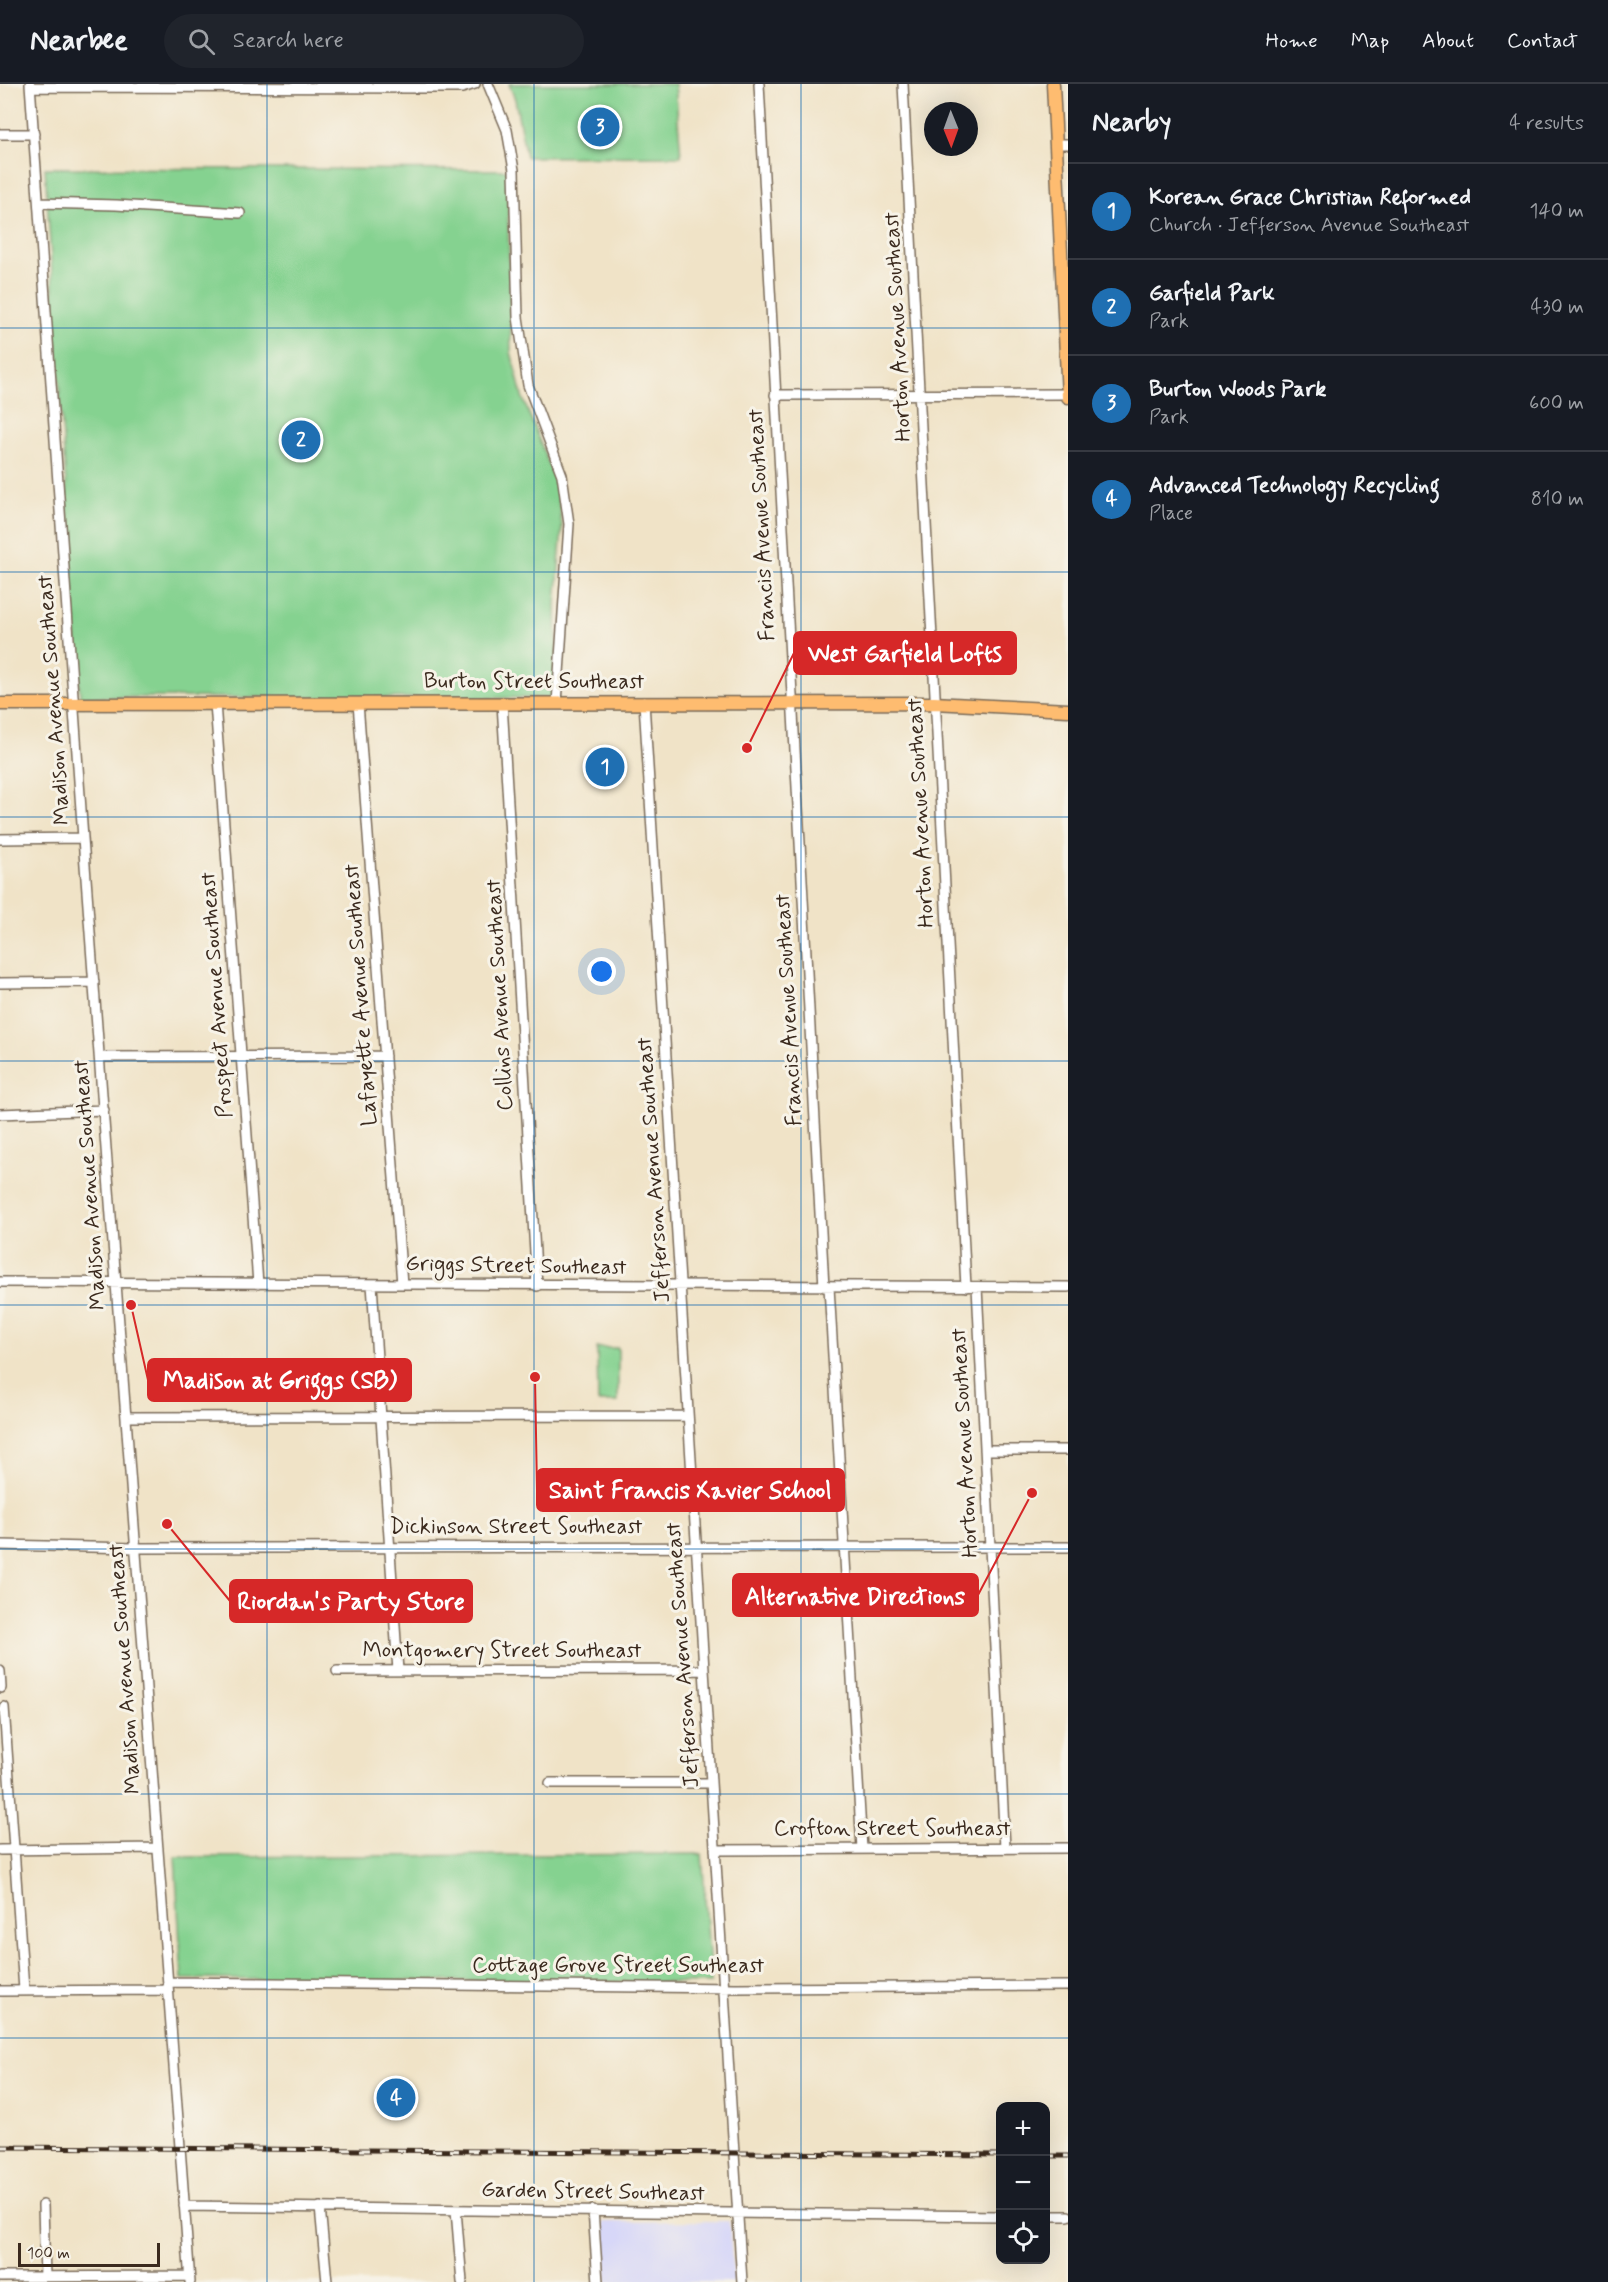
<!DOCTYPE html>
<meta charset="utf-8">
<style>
body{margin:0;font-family:Mynerve,sans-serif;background:#20242c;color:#f1f3f6}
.controls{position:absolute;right:18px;bottom:18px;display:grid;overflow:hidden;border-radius:12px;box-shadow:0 6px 24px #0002}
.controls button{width:54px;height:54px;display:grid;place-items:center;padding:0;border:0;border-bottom:2px solid #363941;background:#171b24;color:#f1f3f6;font:30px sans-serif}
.compass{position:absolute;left:924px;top:18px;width:54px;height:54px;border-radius:50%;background:#171b24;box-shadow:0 6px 24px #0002;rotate:179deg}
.scale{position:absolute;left:18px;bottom:15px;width:142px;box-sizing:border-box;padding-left:6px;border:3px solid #3b2a1e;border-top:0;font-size:16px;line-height:21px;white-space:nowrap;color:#3b2a1e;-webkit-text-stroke:4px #f7f3e8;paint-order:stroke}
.you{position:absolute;left:602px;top:888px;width:21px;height:21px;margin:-15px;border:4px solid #fff;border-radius:50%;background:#1a73e8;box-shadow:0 0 0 9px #1a73e833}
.badge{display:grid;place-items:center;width:39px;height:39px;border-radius:50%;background:#1f6fb2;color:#fff;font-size:20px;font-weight:700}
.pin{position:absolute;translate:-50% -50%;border:3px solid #fff;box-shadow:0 2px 6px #0006}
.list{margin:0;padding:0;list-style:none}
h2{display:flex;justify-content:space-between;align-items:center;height:78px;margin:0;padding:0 24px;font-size:26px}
h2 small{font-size:20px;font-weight:400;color:#9ea1a6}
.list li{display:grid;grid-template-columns:39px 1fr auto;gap:18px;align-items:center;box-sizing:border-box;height:96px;padding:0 24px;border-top:2px solid #363941}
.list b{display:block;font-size:22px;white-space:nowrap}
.list p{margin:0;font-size:20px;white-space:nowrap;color:#9ea1a6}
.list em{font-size:20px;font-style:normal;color:#9ea1a6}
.icon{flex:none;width:33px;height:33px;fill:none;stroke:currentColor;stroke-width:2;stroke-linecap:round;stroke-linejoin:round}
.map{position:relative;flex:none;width:1068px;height:2198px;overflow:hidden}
header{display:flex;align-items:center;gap:36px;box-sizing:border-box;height:84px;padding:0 30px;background:#171b24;border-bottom:2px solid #363941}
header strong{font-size:28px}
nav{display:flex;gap:33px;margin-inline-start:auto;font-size:21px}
.search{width:420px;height:54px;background:#20242c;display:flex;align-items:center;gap:15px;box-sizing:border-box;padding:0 21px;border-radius:33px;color:#9ea1a6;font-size:22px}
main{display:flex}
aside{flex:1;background:#171b24}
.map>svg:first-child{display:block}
.built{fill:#d7d7f8}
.green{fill:#85d290;stroke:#607e57;stroke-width:1.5}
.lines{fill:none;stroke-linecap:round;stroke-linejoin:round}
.minor-casing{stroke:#7a6b59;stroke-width:12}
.major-casing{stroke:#7a6b59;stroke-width:15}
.minor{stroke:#fff;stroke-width:9}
.major{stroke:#febc70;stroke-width:12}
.rail-casing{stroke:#3b2a1e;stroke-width:5}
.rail{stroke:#f7f3e8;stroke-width:3;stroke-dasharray:9;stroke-linecap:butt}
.grid{fill:none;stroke:#1f6fb2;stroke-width:1.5;stroke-opacity:0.55}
.labels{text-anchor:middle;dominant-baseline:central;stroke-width:6;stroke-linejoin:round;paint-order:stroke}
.street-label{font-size:22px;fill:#3b2a1e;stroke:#f7f3e8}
.leader{fill:none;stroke:#d62828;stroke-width:2}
.callout-dot{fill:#d62828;stroke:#f7f3e8;stroke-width:2}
.callout{fill:#d62828;stroke:#d62828;stroke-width:2}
.callout-label{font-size:24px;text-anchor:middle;font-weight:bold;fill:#fff}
</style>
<header>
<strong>Nearbee</strong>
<div class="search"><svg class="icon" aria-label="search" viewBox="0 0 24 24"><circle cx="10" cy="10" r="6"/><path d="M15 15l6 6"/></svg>Search here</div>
<nav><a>Home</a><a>Map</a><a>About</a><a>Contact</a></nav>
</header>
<main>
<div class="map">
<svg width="1068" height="2198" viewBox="0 0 1068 2198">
<rect width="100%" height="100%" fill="#f7f3e8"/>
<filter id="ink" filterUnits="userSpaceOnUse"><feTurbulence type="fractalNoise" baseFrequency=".0167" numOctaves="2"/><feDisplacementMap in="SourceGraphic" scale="12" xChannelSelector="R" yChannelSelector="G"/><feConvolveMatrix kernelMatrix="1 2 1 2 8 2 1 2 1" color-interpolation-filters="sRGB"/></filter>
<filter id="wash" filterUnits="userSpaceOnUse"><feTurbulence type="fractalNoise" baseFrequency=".008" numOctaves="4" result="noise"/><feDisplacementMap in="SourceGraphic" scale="24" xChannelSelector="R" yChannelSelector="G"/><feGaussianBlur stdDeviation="1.35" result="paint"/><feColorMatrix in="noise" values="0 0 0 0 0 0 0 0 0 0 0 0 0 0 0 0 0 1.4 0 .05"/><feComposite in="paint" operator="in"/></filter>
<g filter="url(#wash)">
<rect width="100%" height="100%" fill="#f0e3c7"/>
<path class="built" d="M 729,2137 L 734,2198 L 607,2198 L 603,2138 Z"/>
<path class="green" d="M 509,0 L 675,0 L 681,72 L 526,73 L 515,15 Z
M 45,84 L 507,86 L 511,268 L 522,312 L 556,399 L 562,442 L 556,521 L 558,614 L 80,613 Z
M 597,1264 L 618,1264 L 618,1318 L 598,1318 Z
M 702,1770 L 711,1899 L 182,1895 L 175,1773 Z"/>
</g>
<g filter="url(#ink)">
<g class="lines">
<defs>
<path id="minor" d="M 30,0 L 83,754 L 190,2198
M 488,0 L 507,46 L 514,86 L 518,233 L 528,301 L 562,391 L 569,440 L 557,619
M 759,0 L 824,1203
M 903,0 L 966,1203
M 31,3 L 431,4 L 462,4 L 475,0
M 0,50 L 34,50
M 1056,60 L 1068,60
M 39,119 L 116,121 L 240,129
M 775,311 L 1068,310
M 644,618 L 742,2198
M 215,619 L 258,1200
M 358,619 L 402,1200
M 502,619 L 537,1202
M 0,755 L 83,754
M 0,899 L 94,898
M 100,973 L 385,972
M 0,1030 L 104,1026
M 0,1198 L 1068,1203
M 372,1200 L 398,1587
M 829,1203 L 862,1765
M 977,1203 L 1005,1764
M 127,1333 L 688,1332
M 985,1366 L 1068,1366
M 0,1461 L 135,1464 L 1068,1463
M 0,1587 L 1,1604
M 337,1587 L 703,1586
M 4,1623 L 24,1906
M 550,1699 L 711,1699
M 0,1766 L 158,1764
M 715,1766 L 1068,1764
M 168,1898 L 736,1904 L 1068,1902
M 0,1907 L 168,1906
M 43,2121 L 45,2193
M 184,2122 C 456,2125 728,2131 1000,2132
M 320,2123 L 327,2198
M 456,2126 L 462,2198
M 593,2126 L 598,2198
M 1046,2132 L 1068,2132
M 0,2193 L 189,2192"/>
<path id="major" d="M 1053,0 L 1068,313
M 0,620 L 934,619 L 1068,626"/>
</defs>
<use href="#minor" class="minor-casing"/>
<use href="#major" class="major-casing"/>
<use href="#minor" class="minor"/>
<use href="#major" class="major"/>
<defs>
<path id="rail" d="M 0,2063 L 1000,2071
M 1046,2072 L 1068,2072"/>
</defs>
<use href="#rail" class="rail-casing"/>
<use href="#rail" class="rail"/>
</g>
</g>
<path class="grid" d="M 267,0 L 267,2198M 534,0 L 534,2198M 801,0 L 801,2198M 0,244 L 1068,244M 0,488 L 1068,488M 0,733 L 1068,733M 0,977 L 1068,977M 0,1221 L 1068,1221M 0,1465 L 1068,1465M 0,1710 L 1068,1710M 0,1954 L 1068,1954"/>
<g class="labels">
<g class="street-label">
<text transform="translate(898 243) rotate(-93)">Horton Avenue Southeast</text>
<text transform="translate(762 441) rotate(-93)">Francis Avenue Southeast</text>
<text x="534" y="598">Burton Street Southeast</text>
<text transform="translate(54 616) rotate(-94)">Madison Avenue Southeast</text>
<text transform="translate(921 729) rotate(-93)">Horton Avenue Southeast</text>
<text transform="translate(217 911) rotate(-94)">Prospect Avenue Southeast</text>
<text transform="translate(361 911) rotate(-94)">Lafayette Avenue Southeast</text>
<text transform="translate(500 911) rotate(-93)">Collins Avenue Southeast</text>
<text transform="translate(789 926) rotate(-93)">Francis Avenue Southeast</text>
<text transform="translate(654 1086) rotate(-94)">Jefferson Avenue Southeast</text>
<text transform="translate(90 1101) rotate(-94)">Madison Avenue Southeast</text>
<text transform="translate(516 1182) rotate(1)">Griggs Street Southeast</text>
<text transform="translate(965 1359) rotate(-93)">Horton Avenue Southeast</text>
<text x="516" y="1443">Dickinson Street Southeast</text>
<text x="502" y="1567">Montgomery Street Southeast</text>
<text transform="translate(683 1571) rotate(-94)">Jefferson Avenue Southeast</text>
<text transform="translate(125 1585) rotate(-94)">Madison Avenue Southeast</text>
<text x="892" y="1745">Crofton Street Southeast</text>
<text x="618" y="1882">Cottage Grove Street Southeast</text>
<text transform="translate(593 2108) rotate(1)">Garden Street Southeast</text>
</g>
</g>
<path class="leader" d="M747 664L794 569M131 1221L148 1296M535 1293L537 1406M1032 1409L978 1511M167 1440L230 1517"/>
<g class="callout-dot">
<circle cx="747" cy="664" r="6"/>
<circle cx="131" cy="1221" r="6"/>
<circle cx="535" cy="1293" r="6"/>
<circle cx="1032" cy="1409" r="6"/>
<circle cx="167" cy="1440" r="6"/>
</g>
<g class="callout">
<rect x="794" y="548" width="222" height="42" rx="6"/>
<rect x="148" y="1275" width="263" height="42" rx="6"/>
<rect x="537" y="1385" width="307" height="42" rx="6"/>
<rect x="733" y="1490" width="245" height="42" rx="6"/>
<rect x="230" y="1496" width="242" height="42" rx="6"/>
</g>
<g class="callout-label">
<text x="905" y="577">West Garfield Lofts</text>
<text x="280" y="1304">Madison at Griggs (SB)</text>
<text x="690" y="1414">Saint Francis Xavier School</text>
<text x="855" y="1520">Alternative Directions</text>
<text x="351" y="1525">Riordan's Party Store</text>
</g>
</svg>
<div class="controls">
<button>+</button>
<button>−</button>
<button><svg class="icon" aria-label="locate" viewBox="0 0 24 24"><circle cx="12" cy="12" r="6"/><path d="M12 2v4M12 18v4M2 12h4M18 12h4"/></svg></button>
</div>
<svg class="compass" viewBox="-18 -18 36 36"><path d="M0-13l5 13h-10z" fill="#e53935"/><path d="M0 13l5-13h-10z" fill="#9ea1a6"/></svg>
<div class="scale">100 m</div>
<div class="you"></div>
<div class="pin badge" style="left:605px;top:683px">1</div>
<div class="pin badge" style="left:301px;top:356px">2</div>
<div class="pin badge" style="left:600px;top:43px">3</div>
<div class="pin badge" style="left:396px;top:2014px">4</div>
</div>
<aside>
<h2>Nearby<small>4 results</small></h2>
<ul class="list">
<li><span class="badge">1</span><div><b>Korean Grace Christian Reformed</b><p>Church · Jefferson Avenue Southeast</p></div><em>140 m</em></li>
<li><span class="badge">2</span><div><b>Garfield Park</b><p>Park</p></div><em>430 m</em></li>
<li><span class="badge">3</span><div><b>Burton Woods Park</b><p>Park</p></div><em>600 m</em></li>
<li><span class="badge">4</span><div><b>Advanced Technology Recycling</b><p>Place</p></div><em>810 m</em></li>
</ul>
</aside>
</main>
